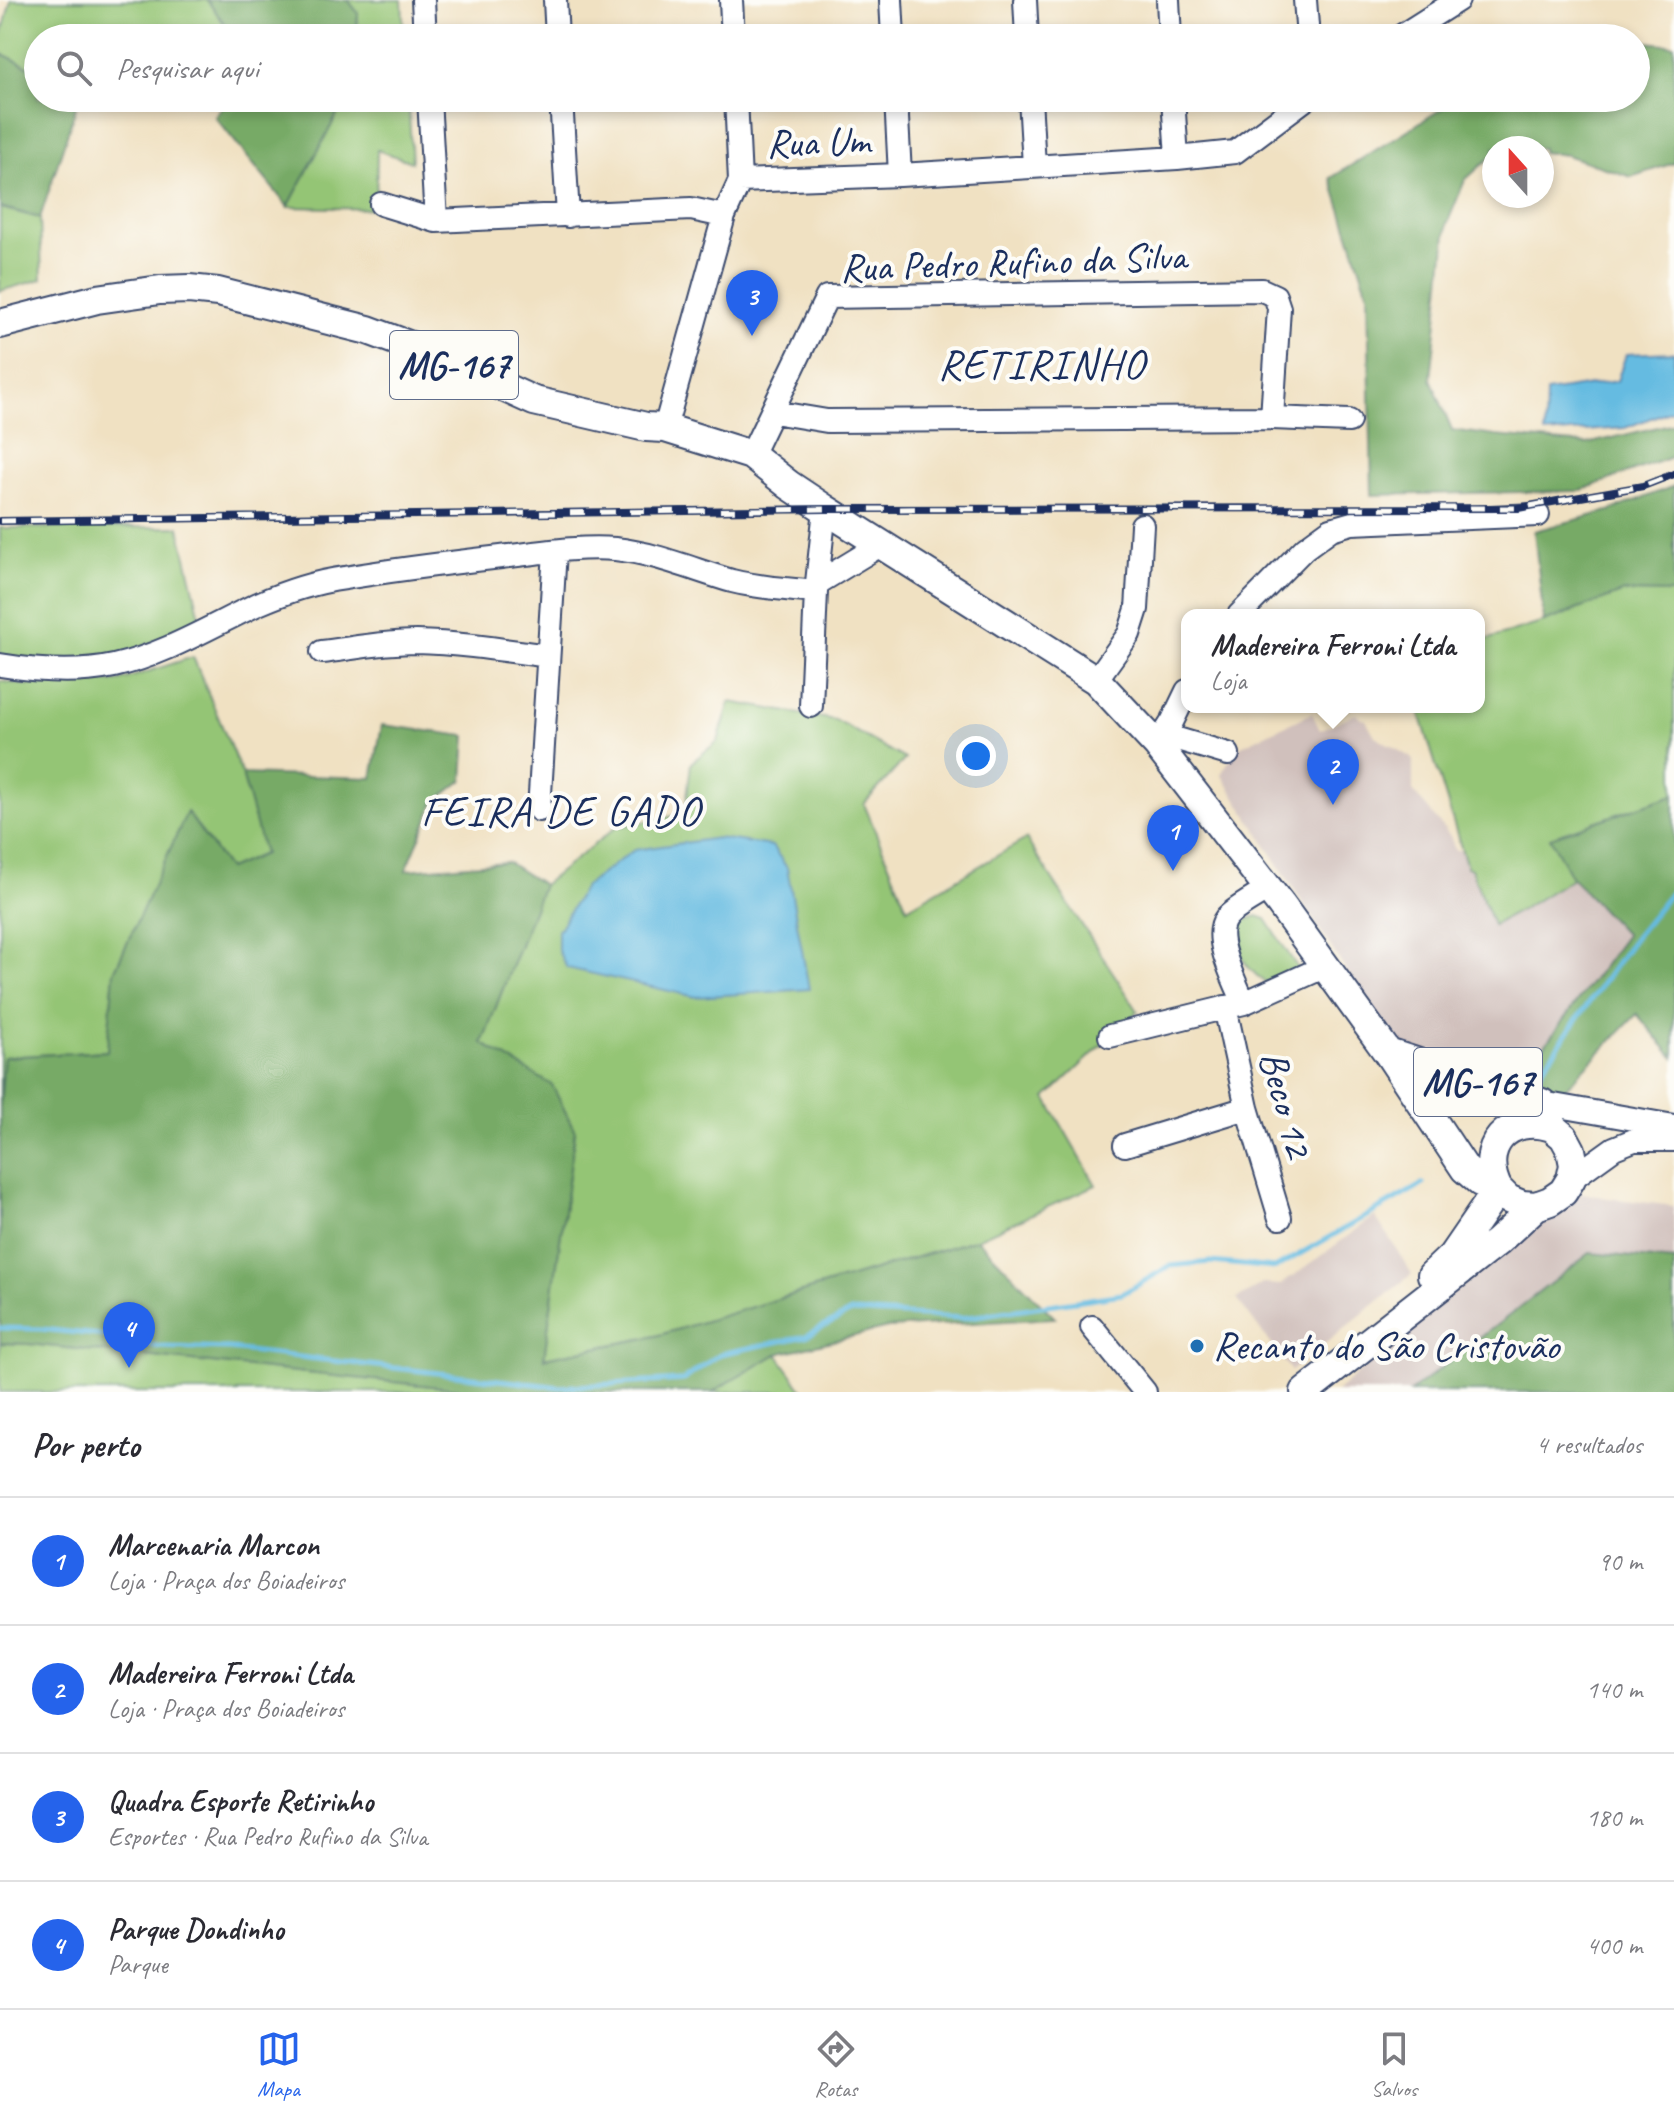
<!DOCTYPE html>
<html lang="pt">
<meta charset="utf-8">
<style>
body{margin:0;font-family:Caveat,sans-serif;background:#f2f2f3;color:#2b2b33}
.compass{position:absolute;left:1482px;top:136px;width:72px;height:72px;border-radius:50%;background:#fff;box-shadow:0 4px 12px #0003;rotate:339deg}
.you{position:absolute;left:976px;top:756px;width:28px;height:28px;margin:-20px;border:6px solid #fff;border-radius:50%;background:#1a73e8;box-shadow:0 0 0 12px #1a73e833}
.badge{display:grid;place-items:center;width:52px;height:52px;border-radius:50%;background:#2563eb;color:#fff;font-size:26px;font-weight:700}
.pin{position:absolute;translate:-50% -66px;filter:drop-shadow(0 2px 4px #0008)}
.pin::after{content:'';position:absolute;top:42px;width:28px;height:24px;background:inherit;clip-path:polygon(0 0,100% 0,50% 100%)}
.popup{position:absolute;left:1181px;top:609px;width:304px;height:104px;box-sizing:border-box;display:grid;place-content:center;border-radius:16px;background:#fff;filter:drop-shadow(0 2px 6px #0005);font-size:26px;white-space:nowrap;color:#7c7c81}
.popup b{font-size:30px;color:#2b2b33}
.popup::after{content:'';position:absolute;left:50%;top:100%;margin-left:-16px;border:16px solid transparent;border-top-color:#fff}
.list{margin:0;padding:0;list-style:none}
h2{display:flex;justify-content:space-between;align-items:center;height:104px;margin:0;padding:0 32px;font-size:34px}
h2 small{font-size:26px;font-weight:400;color:#7c7c81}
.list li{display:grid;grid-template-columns:52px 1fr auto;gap:24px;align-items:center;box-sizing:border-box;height:128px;padding:0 32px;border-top:2px solid #e1e1e2}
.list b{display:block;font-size:30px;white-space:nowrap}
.list p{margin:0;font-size:26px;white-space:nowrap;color:#7c7c81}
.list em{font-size:26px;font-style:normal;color:#7c7c81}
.icon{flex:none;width:44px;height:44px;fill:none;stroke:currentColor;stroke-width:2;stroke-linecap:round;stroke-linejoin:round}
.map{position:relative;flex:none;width:1674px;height:1392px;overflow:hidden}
.search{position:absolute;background:#fff;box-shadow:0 4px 12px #0003;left:24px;right:24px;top:24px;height:88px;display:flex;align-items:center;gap:20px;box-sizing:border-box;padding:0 28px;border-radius:44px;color:#7c7c81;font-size:30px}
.sheet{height:616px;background:#fff}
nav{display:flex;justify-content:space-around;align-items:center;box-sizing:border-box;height:112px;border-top:2px solid #e1e1e2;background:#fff;font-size:22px;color:#7c7c81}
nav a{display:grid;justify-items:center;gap:4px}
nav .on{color:#2563eb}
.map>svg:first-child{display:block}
.industrial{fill:#d0c0bc}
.green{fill:#94c575;stroke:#587a6a;stroke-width:2}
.forest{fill:#7a6;stroke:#496c62;stroke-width:2}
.water{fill:#65bbe1;stroke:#4075a0;stroke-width:2}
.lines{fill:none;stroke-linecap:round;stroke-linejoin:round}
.stream{stroke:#65bbe1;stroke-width:5}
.minor-casing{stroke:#3b4a6d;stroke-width:26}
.major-casing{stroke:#3b4a6d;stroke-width:32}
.minor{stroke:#fff;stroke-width:22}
.major{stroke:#fff;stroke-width:28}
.rail-casing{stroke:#1b2f5e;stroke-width:8}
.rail{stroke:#fdfcf7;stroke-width:5;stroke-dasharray:15;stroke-linecap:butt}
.poi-dot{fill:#1f6fb2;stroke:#fdfcf7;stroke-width:3}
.labels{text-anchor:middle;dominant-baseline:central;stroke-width:8;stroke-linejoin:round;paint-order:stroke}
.shield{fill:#fdfcf7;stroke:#5f6c8c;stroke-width:2}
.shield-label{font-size:38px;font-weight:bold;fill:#1b2f5e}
.street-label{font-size:40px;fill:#1b2f5e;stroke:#fdfcf7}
.poi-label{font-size:40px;fill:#1b2f5e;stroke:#fdfcf7;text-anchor:start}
.neighbourhood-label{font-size:42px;letter-spacing:2px;fill:#1b2f5e;stroke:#fdfcf7}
</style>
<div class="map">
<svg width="1674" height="1392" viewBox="0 0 1674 1392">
<rect width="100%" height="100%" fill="#fdfcf7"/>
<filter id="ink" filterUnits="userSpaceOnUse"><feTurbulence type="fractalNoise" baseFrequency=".0125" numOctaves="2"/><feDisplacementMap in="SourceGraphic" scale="16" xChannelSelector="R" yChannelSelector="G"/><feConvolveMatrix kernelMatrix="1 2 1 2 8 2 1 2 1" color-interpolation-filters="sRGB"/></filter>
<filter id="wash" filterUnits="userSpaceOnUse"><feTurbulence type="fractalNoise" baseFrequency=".006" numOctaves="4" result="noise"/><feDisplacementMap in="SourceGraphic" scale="32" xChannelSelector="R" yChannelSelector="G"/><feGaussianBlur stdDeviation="1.8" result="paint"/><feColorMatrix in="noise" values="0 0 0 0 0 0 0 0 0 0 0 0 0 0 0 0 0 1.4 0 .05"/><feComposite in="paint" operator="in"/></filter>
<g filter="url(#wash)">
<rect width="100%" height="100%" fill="#f0e1c2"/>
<path class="industrial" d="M 1312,713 L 1320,730 L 1355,714 L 1366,720 L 1375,736 L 1413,759 L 1413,791 L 1450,836 L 1455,850 L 1462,850 L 1493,924 L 1521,910 L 1572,878 L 1626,935 L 1511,1091 L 1399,1054 L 1221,774 L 1237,748 Z
M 1573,1191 L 1608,1198 L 1674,1206 L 1674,1261 L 1590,1253 L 1410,1392 L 1336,1392 Z
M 1375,1216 L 1412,1274 L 1291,1371 L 1237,1299 L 1263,1284 L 1281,1285 Z"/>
<path class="green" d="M 11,0 L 207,0 L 230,31 L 212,38 L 38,38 L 38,71 L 0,53 L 0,43 Z
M 348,0 L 402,0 L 404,38 L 356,38 L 358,13 Z
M 346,98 L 408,98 L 412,162 L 377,150 L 376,209 L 288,207 Z
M 0,208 L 40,218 L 42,279 L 0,291 Z
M 179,527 L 201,621 L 117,658 L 37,662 L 0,655 L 0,528 Z
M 1624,592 L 1674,593 L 1674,795 L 1551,837 L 1572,878 L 1521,910 L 1493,925 L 1471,869 L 1467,867 L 1418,707 L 1479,707 L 1479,642 L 1544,622 Z
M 193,657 L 242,774 L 265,853 L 228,869 L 188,813 L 114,972 L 107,1051 L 4,1057 L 0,1107 L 0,681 L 26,685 L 119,681 Z
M 730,702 L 835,720 L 905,759 L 864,804 L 907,908 L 1026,839 L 1138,1011 L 1046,1098 L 1096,1185 L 977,1239 L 656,1336 L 544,1358 L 575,1131 L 482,1043 L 543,885 L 616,827 L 685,814 L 691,763 L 718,741 Z
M 1257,916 L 1266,919 L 1301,973 L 1265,982 C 1243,966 1231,948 1243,921 Z
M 0,1343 L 28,1344 L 489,1392 L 0,1392 Z
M 777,1354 L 804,1392 L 712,1392 Z"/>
<path class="forest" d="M 207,0 L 348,0 L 358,13 L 356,38 L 235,38 Z
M 1636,41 L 1674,45 L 1674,163 L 1631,177 L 1566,155 L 1542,152 L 1542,148 L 1494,148 L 1494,154 L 1465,180 L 1447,224 L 1431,379 L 1452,430 L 1496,436 L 1587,444 L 1674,423 L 1674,456 L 1579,491 L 1372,495 L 1368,293 L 1331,178 L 1459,98 L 1636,98 Z
M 0,53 L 38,71 L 38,98 L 79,98 L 40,218 L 0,207 Z
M 228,98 L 346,98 L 288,207 L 215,117 Z
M 1674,486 L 1674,593 L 1624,592 L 1544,622 L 1534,531 L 1609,511 Z
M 382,725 L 466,736 L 463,780 L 435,802 L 406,870 L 507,862 L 543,885 L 482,1043 L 552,1085 L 575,1131 L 544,1358 L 656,1336 L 977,1239 L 1055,1318 L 888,1328 L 777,1354 L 712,1392 L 489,1392 L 28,1344 L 0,1343 L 0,1107 L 4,1057 L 107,1051 L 114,972 L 187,812 L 228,869 L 264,854 L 242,774 L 372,778 Z
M 1674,795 L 1674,1058 L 1637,1014 L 1554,1100 L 1511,1091 L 1626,935 L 1572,878 L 1550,837 Z
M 1590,1253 L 1674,1261 L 1674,1392 L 1410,1392 Z"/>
<path class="water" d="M 1674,352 L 1674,409 L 1625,428 L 1545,434 L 1546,392 L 1617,381 L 1626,354 Z
M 718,838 L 772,846 L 787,868 L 809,989 L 696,997 L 567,968 L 558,951 L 558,931 L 584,887 L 634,850 Z"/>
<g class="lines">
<path class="stream" d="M 1535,1079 L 1632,941 L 1674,889
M 0,1328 L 41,1329 L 107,1336 L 159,1347 L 230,1349 L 560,1387 L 683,1380 L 720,1354 L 806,1336 L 851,1312 L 962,1318 L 1122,1294 L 1170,1266 L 1211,1262 L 1275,1268 L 1423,1184"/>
</g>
</g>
<g filter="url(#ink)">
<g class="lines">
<defs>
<path id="minor" d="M 423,0 L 425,38
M 555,0 L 557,38
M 731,0 L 733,38
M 891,0 L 893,38
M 1025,0 L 1027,38
M 1168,0 L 1170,38
M 1305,0 L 1308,38
M 1398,38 L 1458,0
M 429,98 L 436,221
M 561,98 L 568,216
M 896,98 L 900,175
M 1030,98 L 1034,166
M 1173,98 L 1177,158
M 740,181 L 900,175 L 1177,158 L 1235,152 L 1307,98
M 381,204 L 436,221 L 691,209 L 724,216
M 773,412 L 827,421 L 1272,418 L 1349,421
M 665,428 L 724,216 L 740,181 L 736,98
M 751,455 L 827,297 L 1262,290 L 1275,296 L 1279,308 L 1272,418
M 818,583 L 882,544
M 1239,615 L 1305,548 L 1331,529 L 1352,523 L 1538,515
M 322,652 C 354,648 384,642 416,642 C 460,643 504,650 548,656
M 0,665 C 37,671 77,674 114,666 C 166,654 211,626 258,604 C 285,592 316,582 345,578 C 397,569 449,563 501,557 C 538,553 578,546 615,549 C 655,553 694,570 732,581 C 759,588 788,589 816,592
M 1096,680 L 1129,634 L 1137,609 L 1142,525
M 811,706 L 816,592 L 825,509
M 1164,735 L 1228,754
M 1158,744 L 1172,722 L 1187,691
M 539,810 L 555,551
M 1244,1003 C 1236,983 1211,937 1226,918 C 1233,909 1258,896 1268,889
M 1225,1007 L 1247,1108 L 1280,1218
M 1110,1036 L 1244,1003 L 1326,966
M 1542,1103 L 1674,1126
M 1125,1145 L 1247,1108
M 1571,1179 L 1614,1148 L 1634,1140 L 1674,1140
M 1092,1327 L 1145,1392"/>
<path id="major" d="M 0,324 L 97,299 L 160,290 L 189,289 L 218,292 L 368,330 L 419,349 L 534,401 L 646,427 L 665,428 L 751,455 L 789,485 L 825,509 L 1096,680 L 1157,745 L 1281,905 L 1388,1053 L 1465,1169 L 1480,1182 L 1498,1189 L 1508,1199 L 1522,1205 L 1536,1206
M 1498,1189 C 1477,1147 1508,1113 1552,1127
M 1432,1275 L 1452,1256 L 1498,1189
M 1305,1392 L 1497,1242 L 1536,1206 L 1550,1201 L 1563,1192 L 1571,1179 L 1574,1165 L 1571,1150 L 1564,1137 L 1552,1127 L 1550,1115 L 1542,1103 L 1388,1053"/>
</defs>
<use href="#minor" class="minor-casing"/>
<use href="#major" class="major-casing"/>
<use href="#minor" class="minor"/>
<use href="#major" class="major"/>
<defs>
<path id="rail" d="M 0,521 L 825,509 L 1518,508 L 1643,486 L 1674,474"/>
</defs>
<use href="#rail" class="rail-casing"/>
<use href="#rail" class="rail"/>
</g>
</g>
<circle class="poi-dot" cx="1197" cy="1346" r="8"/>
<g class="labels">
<g class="shield">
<rect x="390" y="331" width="128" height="68" rx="6"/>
<rect x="1414" y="1048" width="128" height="68" rx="6"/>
</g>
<g class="shield-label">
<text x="454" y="365">MG-167</text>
<text x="1478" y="1082">MG-167</text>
</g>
<g class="street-label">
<text transform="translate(818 142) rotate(-2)">Rua Um</text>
<text transform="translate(1013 262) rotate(-2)">Rua Pedro Rufino da Silva</text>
<text transform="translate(1286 1104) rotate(75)">Beco 12</text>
</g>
<g class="poi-label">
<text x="1213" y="1346">Recanto do São Cristovão</text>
</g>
<g class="neighbourhood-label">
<text x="1042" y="364">RETIRINHO</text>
<text x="561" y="811">FEIRA DE GADO</text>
</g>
</g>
</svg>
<svg class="compass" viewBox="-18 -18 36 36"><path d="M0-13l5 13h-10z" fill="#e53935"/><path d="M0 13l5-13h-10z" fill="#7c7c81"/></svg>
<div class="you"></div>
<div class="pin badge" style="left:1173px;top:871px">1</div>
<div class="pin badge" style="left:1333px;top:805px">2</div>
<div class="popup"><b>Madereira Ferroni Ltda</b>Loja</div>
<div class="pin badge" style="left:752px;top:336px">3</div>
<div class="pin badge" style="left:129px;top:1368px">4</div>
<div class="search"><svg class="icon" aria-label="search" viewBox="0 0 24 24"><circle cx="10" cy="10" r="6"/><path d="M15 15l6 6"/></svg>Pesquisar aqui</div>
</div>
<section class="sheet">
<h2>Por perto<small>4 resultados</small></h2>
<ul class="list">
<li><span class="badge">1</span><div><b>Marcenaria Marcon</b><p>Loja · Praça dos Boiadeiros</p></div><em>90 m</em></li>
<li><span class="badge">2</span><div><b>Madereira Ferroni Ltda</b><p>Loja · Praça dos Boiadeiros</p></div><em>140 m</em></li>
<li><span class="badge">3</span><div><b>Quadra Esporte Retirinho</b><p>Esportes · Rua Pedro Rufino da Silva</p></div><em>180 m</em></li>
<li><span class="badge">4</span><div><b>Parque Dondinho</b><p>Parque</p></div><em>400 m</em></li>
</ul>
</section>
<nav>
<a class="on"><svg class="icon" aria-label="map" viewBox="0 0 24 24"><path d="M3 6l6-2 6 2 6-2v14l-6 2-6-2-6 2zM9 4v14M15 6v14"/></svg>Mapa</a>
<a><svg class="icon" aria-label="directions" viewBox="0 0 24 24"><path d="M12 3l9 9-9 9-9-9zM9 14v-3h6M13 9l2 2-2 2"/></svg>Rotas</a>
<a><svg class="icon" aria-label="saved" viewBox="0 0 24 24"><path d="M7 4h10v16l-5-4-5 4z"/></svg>Salvos</a>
</nav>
